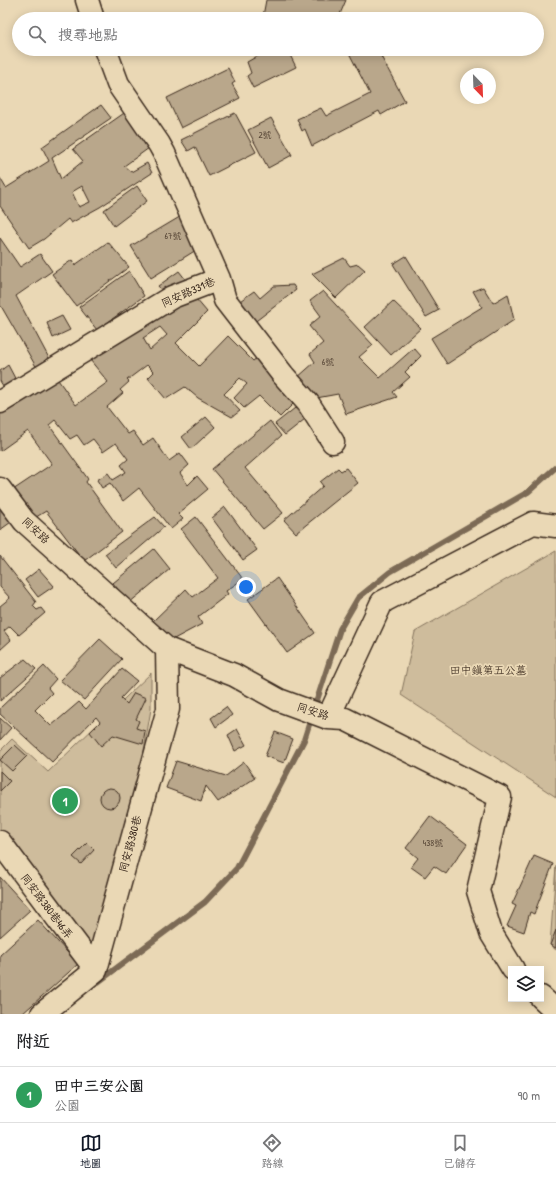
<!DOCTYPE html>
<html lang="zh-TW">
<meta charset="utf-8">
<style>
body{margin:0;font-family:"Patrick Hand","LXGW WenKai TC",sans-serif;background:#f2f2f2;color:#202124}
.controls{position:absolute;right:12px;bottom:12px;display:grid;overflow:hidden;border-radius:0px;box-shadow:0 2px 10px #0003}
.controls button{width:36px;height:36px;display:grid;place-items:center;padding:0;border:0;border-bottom:1px solid #e0e0e0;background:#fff;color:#202124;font:20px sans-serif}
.compass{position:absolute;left:460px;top:68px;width:36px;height:36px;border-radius:50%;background:#fff;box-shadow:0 2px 10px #0003;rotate:157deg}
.you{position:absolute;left:246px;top:587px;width:14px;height:14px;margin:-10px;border:3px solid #fff;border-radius:50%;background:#1a73e8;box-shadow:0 0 0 6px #1a73e833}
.badge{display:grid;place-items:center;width:26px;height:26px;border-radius:50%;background:#111827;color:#fff;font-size:13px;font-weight:700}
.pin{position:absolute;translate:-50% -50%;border:2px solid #fff;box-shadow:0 1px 4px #0006}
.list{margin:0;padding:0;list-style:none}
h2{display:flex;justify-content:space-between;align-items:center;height:52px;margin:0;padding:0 16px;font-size:17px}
h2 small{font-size:13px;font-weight:400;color:#757577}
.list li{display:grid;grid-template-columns:26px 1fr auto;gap:12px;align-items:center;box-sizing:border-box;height:56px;padding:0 16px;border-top:1px solid #e0e0e0}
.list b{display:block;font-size:15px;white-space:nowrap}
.list p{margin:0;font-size:13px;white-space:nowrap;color:#757577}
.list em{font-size:13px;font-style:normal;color:#757577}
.icon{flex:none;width:22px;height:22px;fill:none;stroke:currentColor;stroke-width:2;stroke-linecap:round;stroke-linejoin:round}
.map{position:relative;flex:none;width:556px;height:1014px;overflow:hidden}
.search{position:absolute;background:#fff;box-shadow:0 2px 10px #0003;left:12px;right:12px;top:12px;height:44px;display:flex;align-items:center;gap:10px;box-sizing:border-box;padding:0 14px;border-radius:22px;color:#757577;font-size:15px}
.sheet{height:108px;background:#fff}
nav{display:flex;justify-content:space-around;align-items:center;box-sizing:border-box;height:56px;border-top:1px solid #e0e0e0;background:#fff;font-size:11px;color:#757577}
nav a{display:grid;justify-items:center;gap:2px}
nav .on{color:#111827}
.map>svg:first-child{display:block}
.green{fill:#cebc9c;stroke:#84735d}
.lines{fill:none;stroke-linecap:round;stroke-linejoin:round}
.stream{stroke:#7b6a55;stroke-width:6}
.building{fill:#b9a78b;stroke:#3b2a1e;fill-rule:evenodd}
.minor-casing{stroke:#3b2a1e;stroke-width:25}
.minor{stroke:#ead8b5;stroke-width:22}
.labels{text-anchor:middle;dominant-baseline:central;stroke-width:3.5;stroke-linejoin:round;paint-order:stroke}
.number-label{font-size:9px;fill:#5a4939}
.street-label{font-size:11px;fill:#3b2a1e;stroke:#ead8b5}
.park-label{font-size:11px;fill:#514031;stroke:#ead8b5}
</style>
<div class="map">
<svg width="556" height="1014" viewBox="0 0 556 1014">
<rect width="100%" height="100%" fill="#ead8b5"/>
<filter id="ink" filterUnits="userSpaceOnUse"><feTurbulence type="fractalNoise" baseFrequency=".025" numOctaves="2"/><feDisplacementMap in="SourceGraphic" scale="8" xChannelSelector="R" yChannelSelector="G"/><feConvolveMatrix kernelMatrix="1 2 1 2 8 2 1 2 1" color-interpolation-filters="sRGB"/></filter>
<g filter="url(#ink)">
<path class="green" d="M 556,551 L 556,797 L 401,695 L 415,632 Z
M 151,673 L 151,709 L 142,762 L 92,945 L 15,853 L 0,830 L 0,751 L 12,739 L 48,772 Z
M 556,866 L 556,950 L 550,945 Z"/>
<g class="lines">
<path class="stream" d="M 98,982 L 205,902 L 237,868 L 304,740 L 340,629 L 358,598 L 390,572 L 528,492 L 556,467"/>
</g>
<path class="building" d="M 266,0 L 346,0 L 338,19 L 288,19 L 263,16 Z
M 270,49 L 287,49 L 296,67 L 253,88 L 247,76 L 251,73 L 247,62 Z
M 347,49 L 377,49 L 405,101 L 381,115 L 379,111 L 312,146 L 305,129 L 302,131 L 297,119 L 321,108 L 326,116 L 370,94 Z
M 228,68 L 235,82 L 232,84 L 240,98 L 181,128 L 167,98 Z
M 101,105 L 111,118 L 52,158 L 61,179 L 83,161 L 73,149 L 127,111 L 149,148 L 124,166 L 131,172 L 147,163 L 152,173 L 100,207 L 71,223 L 68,219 L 44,239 L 29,248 L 0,206 L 0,178 L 6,188 L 49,161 L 42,147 ZM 82,186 L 90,202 L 79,207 L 72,192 Z
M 235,113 L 256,152 L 209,176 L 195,147 L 188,151 L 181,140 Z
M 271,118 L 292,155 L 268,168 L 248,130 Z
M 137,186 L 147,201 L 114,226 L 104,210 Z
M 183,215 L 201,247 L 151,278 L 131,246 Z
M 0,238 L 20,267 L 40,254 L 52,271 L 16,296 L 51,362 L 38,370 L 1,306 L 0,307 Z
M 108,242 L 129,267 L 76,306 L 52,274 L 72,260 L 75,265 Z
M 406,256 L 439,310 L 426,317 L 393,264 Z
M 344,258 L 350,266 L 358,264 L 365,270 L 336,298 L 312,274 Z
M 129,271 L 144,296 L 97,330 L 79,307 Z
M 179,271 L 186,280 L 164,293 L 158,286 Z
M 293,285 L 296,290 L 252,324 L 237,303 L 254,291 L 260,298 L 274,286 Z
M 483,287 L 493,303 L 508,294 L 514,320 L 447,364 L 431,338 L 482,307 L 473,291 Z
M 323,291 L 373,345 L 359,357 L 380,378 L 414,348 L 421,356 L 405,372 L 410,377 L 393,392 L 397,397 L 346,414 L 338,394 L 311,399 L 297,378 L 315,362 L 310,354 L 323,343 L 309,326 L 321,316 L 310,301 Z
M 191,293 L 207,312 L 176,343 L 199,366 L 228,336 L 253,361 L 263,353 L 297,400 L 280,417 L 259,396 L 244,408 L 234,398 L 247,384 L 240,378 L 224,394 L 240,411 L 232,417 L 198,398 L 185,387 L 166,399 L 148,378 L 154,372 L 147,365 L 127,380 L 129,382 L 120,390 L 123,393 L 107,407 L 128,434 L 133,431 L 143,445 L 153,438 L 169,461 L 180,453 L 189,465 L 180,473 L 188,485 L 197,476 L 208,489 L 178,514 L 183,519 L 171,529 L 139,488 L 123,501 L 110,483 L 102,488 L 97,480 L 108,473 L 113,480 L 126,472 L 121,465 L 128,459 L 116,443 L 103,452 L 93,439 L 84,445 L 77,435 L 70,439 L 55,420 L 49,425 L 88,479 L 86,482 L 122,532 L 84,561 L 46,511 L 33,519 L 13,490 L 52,464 L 28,431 L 0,451 L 0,409 L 56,377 L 76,405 L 108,382 L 86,355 ZM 160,327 L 167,335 L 150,350 L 143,338 Z
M 393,301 L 421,328 L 391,355 L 365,327 Z
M 62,316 L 70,330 L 53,338 L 47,323 Z
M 8,365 L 17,382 L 5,389 L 0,381 L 0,371 Z
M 295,408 L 305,419 L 285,435 L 275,424 Z
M 206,417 L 215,427 L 191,449 L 182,437 Z
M 270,421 L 281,436 L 245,468 L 283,513 L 263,529 L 212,469 Z
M 338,468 L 341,471 L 346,468 L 358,483 L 296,533 L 284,520 L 323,486 L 320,482 Z
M 0,502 L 14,520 L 0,530 Z
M 225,507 L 257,550 L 243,560 L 212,518 Z
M 155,517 L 164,527 L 116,568 L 105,554 Z
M 196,517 L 243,579 L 226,591 L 228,594 L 198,617 L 202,624 L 172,640 L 152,622 L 186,589 L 193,597 L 218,578 L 181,529 Z
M 154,549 L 170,569 L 129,603 L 113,583 Z
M 0,556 L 36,602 L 33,606 L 37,610 L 41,608 L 45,613 L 19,635 L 10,626 L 4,631 L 11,640 L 0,650 L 0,606 L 10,598 L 0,587 Z
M 39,569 L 54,586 L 38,597 L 25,580 Z
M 277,578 L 315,633 L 287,653 L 248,599 Z
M 100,639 L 122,659 L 84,700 L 60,680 Z
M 25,659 L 36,669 L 0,701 L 0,678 Z
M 44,666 L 56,679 L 48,688 L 52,693 L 35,710 L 51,726 L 79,702 L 86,709 L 122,669 L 137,681 L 121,698 L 127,704 L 134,693 L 146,698 L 136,719 L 139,721 L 136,728 L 145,731 L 143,744 L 113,735 L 101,746 L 90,732 L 100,722 L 96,717 L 52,762 L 0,714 L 0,708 Z
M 226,707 L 232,715 L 216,727 L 211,718 Z
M 0,718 L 11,728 L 0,740 Z
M 237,729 L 246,745 L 235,751 L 228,735 Z
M 275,732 L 293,739 L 284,763 L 265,756 Z
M 15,745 L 27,756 L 12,771 L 0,760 Z
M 176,761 L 226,776 L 244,762 L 255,778 L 218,802 L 206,786 L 201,801 L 166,788 Z
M 0,771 L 10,781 L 0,791 Z
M100 798a10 10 0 1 1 20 0a10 10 0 1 1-20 0Z
M 430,816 L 467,844 L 446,874 L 434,866 L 425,877 L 411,867 L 418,858 L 406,848 Z
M 87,843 L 94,850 L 81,864 L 73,857 Z
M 534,856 L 553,864 L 534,914 L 530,912 L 524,932 L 507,926 L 516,906 L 512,904 Z
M 0,877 L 30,910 L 0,937 Z
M 38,920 L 78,964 L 22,1014 L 0,1014 L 0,955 Z
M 556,930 L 556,948 L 550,945 Z"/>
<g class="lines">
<defs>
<path id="minor" d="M 87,0 L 93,19
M 219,279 L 225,300 L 283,375 L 308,403 L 333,442
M 0,402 L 172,297 L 219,279 L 164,153 L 159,144 L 118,84 L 105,49
M 0,489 L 24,521 L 167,649 L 234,675 L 279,700 L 328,718 L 345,719 L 500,797 L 478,891 L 491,933 L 513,969
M 328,718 L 382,602 L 533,523 L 556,526
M 0,842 L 96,970
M 541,997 L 556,1011
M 42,1014 L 96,970 L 168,709 L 167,649"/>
</defs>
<use href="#minor" class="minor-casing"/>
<use href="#minor" class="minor"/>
</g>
</g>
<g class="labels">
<g class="number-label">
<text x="265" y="135">2號</text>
<text x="173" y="236">67號</text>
<text x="328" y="362">6號</text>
<text x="433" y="843">438號</text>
</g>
<g class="street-label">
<text transform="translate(188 292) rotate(-24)">同安路331巷</text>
<text transform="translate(36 530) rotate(43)">同安路</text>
<text transform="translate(313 711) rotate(18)">同安路</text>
<text transform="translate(130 844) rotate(-75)">同安路380巷</text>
<text transform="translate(47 906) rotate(53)">同安路380巷46弄</text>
</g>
<g class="park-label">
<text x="488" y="670">田中鎮第五公墓</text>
</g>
</g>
</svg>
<div class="controls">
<button><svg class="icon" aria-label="layers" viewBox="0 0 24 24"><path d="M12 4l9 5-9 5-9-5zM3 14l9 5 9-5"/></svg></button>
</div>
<svg class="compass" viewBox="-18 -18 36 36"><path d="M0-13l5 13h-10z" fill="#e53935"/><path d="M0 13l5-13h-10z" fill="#757577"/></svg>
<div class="you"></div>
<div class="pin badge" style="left:65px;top:801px;background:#2e9e5b">1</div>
<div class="search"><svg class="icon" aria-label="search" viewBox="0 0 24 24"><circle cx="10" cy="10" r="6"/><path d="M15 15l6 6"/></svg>搜尋地點</div>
</div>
<section class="sheet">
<h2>附近<small></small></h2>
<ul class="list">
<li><span class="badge" style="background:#2e9e5b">1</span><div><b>田中三安公園</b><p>公園</p></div><em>90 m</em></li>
</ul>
</section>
<nav>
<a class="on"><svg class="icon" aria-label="map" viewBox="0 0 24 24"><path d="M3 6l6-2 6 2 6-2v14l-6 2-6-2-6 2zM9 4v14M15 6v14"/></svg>地圖</a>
<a><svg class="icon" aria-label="directions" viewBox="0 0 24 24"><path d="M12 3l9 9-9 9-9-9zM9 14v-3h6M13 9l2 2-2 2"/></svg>路線</a>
<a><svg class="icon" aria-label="saved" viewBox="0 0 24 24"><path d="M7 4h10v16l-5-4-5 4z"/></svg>已儲存</a>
</nav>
